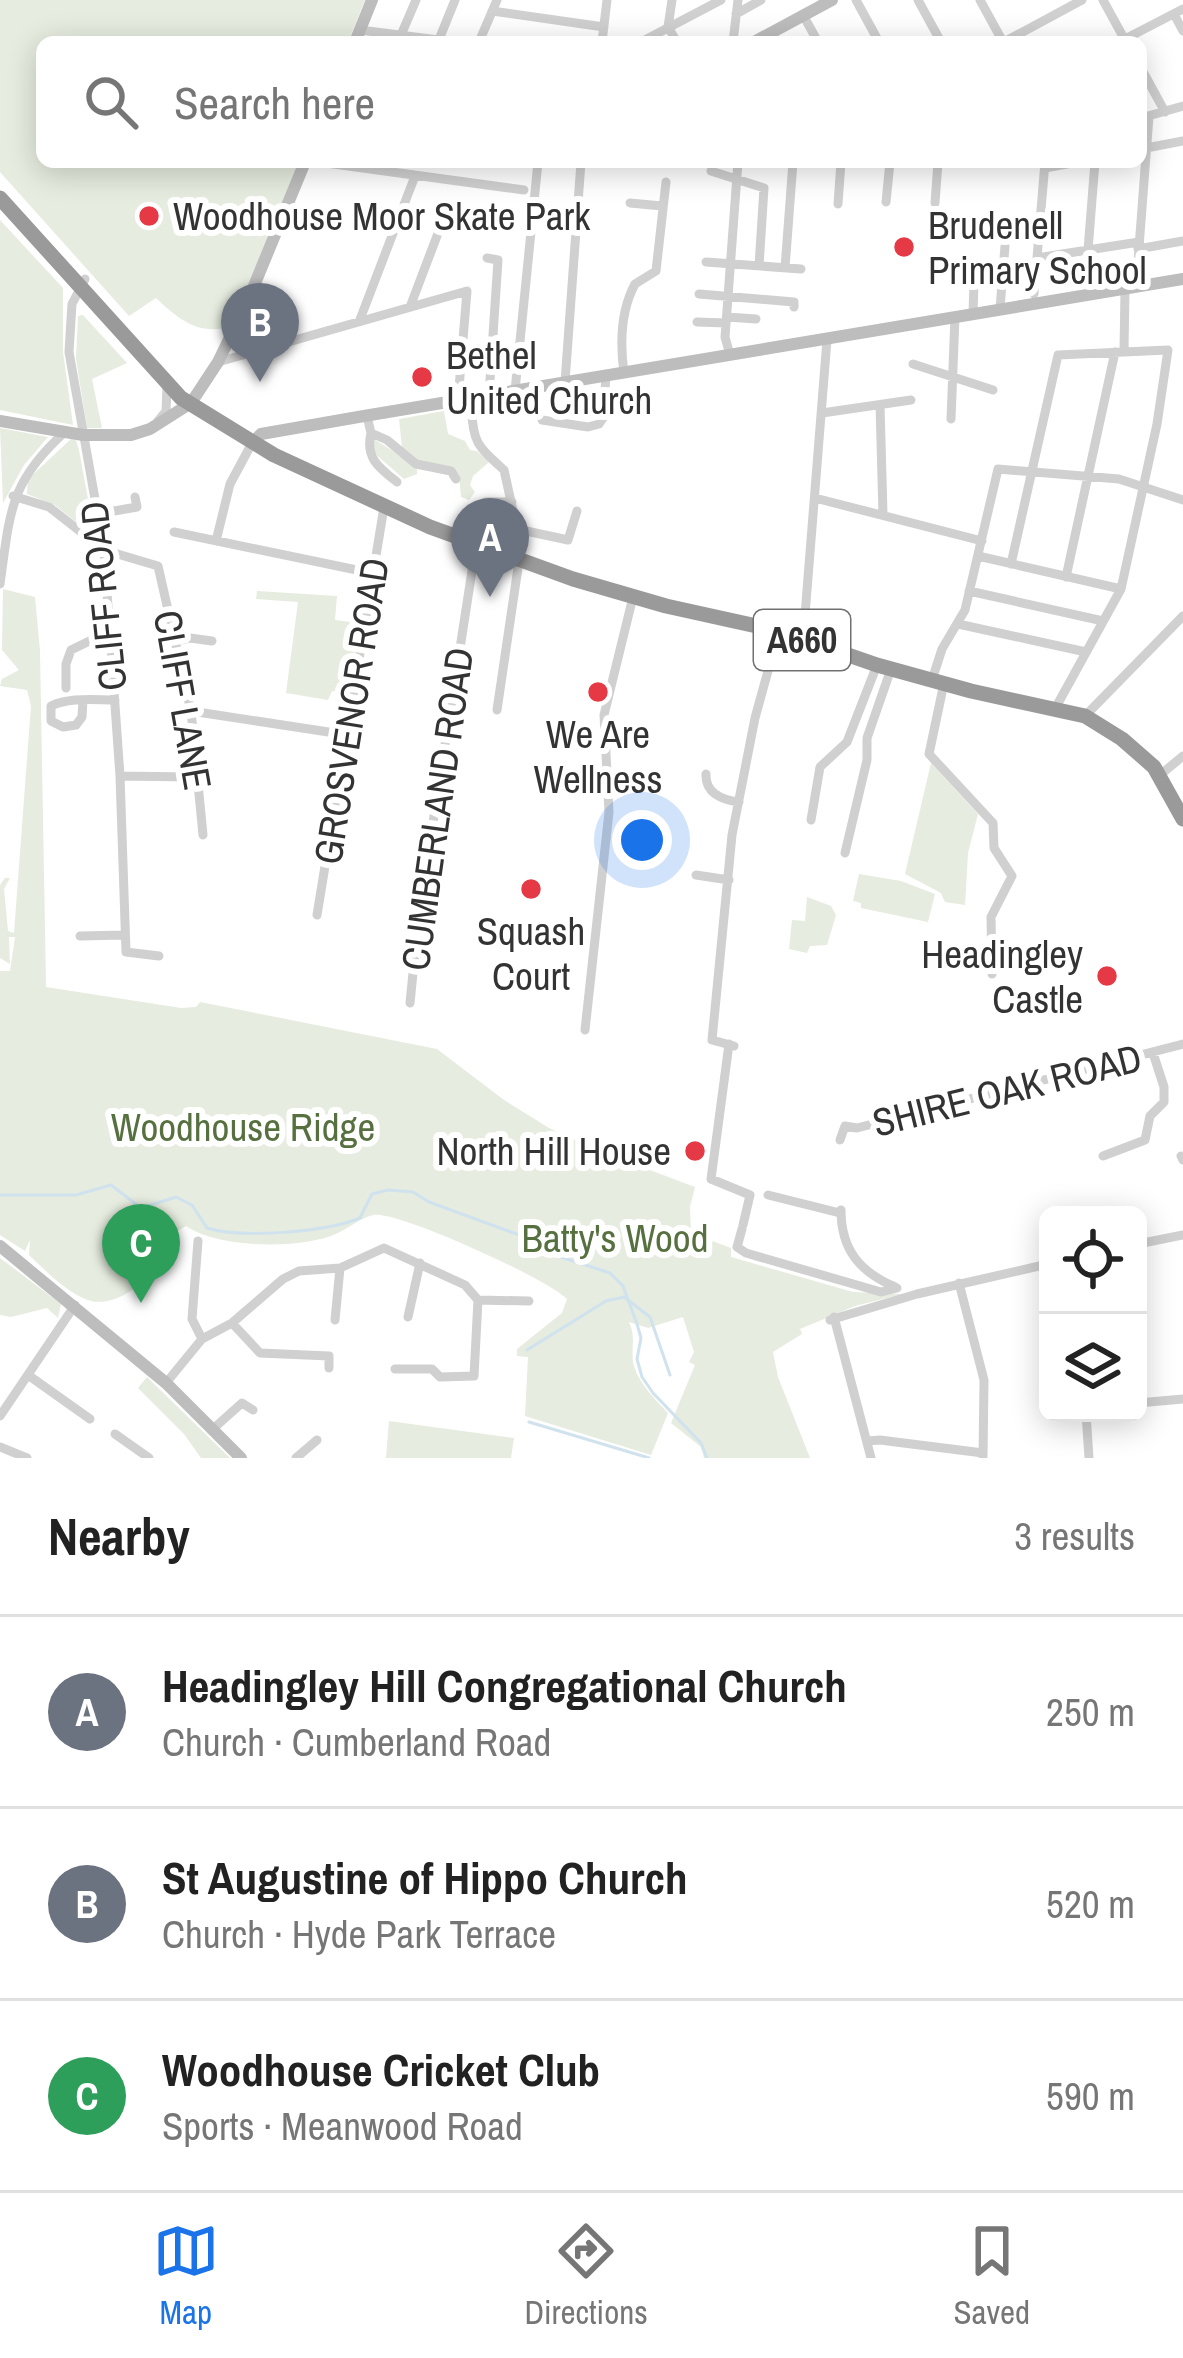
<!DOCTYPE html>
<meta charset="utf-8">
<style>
body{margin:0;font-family:"Archivo Narrow",sans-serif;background:#f6f6f6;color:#222}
.controls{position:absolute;right:36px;bottom:36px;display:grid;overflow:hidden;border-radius:18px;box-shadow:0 6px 30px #0003}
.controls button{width:108px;height:108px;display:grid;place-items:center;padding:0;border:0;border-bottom:3px solid #e0e0e0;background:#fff;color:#222;font:60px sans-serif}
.you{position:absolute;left:642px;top:840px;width:42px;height:42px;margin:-30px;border:9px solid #fff;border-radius:50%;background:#1a73e8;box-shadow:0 0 0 18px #1a73e833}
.badge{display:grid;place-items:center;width:78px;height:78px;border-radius:50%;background:#1a73e8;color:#fff;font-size:39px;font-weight:700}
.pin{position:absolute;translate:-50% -99px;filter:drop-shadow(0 3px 6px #0008)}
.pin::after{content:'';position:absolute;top:63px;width:42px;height:36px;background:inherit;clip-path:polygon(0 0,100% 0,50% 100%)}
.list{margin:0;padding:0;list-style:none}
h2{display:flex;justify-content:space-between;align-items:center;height:156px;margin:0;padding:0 48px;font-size:51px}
h2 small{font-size:39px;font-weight:400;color:#767676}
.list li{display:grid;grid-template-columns:78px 1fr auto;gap:36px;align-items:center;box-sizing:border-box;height:192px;padding:0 48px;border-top:3px solid #e0e0e0}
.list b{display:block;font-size:45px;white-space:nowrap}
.list p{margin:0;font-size:39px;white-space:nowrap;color:#767676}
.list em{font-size:39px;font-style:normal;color:#767676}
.icon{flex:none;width:66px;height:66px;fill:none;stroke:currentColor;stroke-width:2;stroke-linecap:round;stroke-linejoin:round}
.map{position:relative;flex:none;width:1183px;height:1458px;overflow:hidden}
.search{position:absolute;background:#fff;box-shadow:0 6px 30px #0003;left:36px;right:36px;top:36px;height:132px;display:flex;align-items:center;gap:30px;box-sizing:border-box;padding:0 42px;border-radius:18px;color:#767676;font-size:45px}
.sheet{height:732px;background:#fff}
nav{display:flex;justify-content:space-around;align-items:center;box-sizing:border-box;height:168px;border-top:3px solid #e0e0e0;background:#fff;font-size:33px;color:#767676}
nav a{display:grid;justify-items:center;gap:6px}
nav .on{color:#1a73e8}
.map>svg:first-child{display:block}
.green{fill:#e6ecdf}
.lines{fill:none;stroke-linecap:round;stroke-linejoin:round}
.stream{stroke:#cfe2ee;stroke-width:3}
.street{stroke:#d0d0d0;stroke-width:9}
.secondary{stroke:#bdbdbd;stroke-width:12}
.highway{stroke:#9a9a9a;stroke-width:15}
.poi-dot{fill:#e63946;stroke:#fff;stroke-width:4.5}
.labels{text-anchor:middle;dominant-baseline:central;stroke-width:12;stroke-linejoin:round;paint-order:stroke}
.shield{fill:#fff;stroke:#707070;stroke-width:3}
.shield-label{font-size:36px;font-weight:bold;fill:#333}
.poi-label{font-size:39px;fill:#333;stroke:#fff;text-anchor:start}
.street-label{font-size:39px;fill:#333;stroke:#fff}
.park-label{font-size:39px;fill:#56703f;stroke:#fff}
</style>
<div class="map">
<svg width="1183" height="1458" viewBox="0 0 1183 1458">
<rect width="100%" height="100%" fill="#fff"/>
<path class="green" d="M 0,0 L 365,0 L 348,42 L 42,42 L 42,162 L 300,162 L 250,285 L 224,328 C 196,334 176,317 156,298 L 129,316 L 0,172 Z
M 0,220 L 63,288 L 63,352 L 73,425 L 0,410 Z
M 83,315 L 127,363 L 92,379 L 102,428 L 87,428 L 76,359 L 78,316 Z
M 444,411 L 448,434 L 465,441 L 470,450 L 477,451 L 489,462 L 473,476 L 470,485 L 475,492 L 469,500 L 461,497 L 459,474 L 417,467 L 417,474 L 404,479 L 373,452 L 372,441 L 375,440 L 403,457 L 399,419 Z
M 0,428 L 48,437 L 24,465 L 3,503 Z
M 71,439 L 76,440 L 79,450 L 95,537 L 55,505 L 27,494 L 28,479 Z
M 3,589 L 35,597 L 40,651 L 46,987 L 181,1008 L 196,1007 L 200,1002 L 437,1049 L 504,1100 L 549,1128 L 599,1151 L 695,1187 L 690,1207 L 691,1233 L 731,1248 L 731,1257 L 853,1292 L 903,1294 L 855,1306 L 800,1329 L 802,1334 L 773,1352 L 778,1377 L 810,1458 L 704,1458 L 701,1447 L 671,1423 L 695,1365 L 689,1362 L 694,1352 L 683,1317 L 648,1328 L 629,1322 C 636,1337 631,1347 633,1362 C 637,1382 655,1399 668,1413 L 651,1455 L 525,1416 L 528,1357 L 517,1356 L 517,1349 L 562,1313 L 567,1299 C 550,1280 395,1209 373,1215 C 358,1219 345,1231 331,1236 C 294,1249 218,1248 186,1226 L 161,1240 L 152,1230 C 152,1242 154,1256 150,1268 C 143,1289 109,1308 88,1300 C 67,1293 45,1270 29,1255 L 30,1240 L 25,1251 L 0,1235 L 0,971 L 10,971 L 15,937 L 9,937 L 10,964 L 0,958 L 0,885 L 5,878 L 10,878 L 4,889 L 8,931 L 14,933 L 31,706 L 27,690 L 0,686 L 2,679 L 19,670 L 2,650 Z
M 257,591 L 337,596 L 335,620 L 360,623 L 348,693 L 332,691 L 328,700 L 286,693 L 298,602 L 256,599 Z
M 931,763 L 978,814 L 968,853 L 965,905 L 945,902 L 941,893 L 905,874 Z
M 859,874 L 901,881 L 935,894 L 928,922 L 861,908 L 861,903 L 853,901 Z
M 807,897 L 831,906 L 836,915 L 827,945 L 810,946 L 807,953 L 789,949 L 792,920 L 805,921 Z
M 0,1258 L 61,1304 L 58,1318 L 47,1308 L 11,1317 L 0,1315 Z
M 147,1377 L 230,1458 L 201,1458 L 184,1434 L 138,1388 Z
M 389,1421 L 514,1438 L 511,1458 L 386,1458 Z"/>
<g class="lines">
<path class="stream" d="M 0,1195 L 76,1195 L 111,1185 L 141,1208 L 176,1197 L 192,1205 L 207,1228 C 241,1239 326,1232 360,1218 L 372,1194 L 388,1190 L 413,1192 L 429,1202 L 522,1236 L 536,1249 L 610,1273 L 623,1286 L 637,1324 L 641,1338 L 637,1359 L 642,1377 L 653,1393 L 701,1443 L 707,1458
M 156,1228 L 158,1230
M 527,1350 L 606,1301 L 624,1297 L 650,1317 L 670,1375
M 529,1422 L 649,1458"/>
<path class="street" d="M 672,0 L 668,27 L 677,42
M 856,0 L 879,42
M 918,0 L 941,42
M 980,0 L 1003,42
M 1103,0 L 1126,42
M 492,11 L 604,27
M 736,14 L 761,0
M 1174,14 L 1183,31
M 803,15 L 818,42
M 360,30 L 454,42
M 1125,39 L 1183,9
M 398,42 L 416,0
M 438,42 L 455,0
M 479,42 L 497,0
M 602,42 L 607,0
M 641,42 L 721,0
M 733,42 L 738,0
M 1004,42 L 1082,0
M 1141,68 L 1165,112
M 1141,118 L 1183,106
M 1141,149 L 1183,141
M 319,162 L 524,190
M 1045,168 L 1077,162
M 711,171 L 764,188 L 759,266
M 886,202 L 890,162
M 630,203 L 662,206
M 935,203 L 938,162
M 838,204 L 841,162
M 1138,249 L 1183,241
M 1088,250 L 1095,162
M 487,258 L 498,260 L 489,395
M 1037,258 L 1139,242
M 706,262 L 801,269
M 785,268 L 793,162
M 85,279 L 72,304 L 69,352 L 104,550 L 120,776 L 126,952 L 159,956
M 1136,287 L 1149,116
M 699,294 L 794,302 L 794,307
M 1034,294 L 1045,162
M 410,307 L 440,228
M 1000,309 L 1005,246
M 973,314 L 974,283
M 727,317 L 756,319
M 359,322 L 415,176
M 697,322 L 726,323
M 1124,351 L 1125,289
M 730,355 L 725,337 L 738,162
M 218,362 L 467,291 L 458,400
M 913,364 L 993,390
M 624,373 C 620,344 621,310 635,284 L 656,271 L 666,182
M 565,382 L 581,162
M 515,391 L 538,162
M 470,399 C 475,443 472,441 504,470 L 517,529 L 568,540 L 577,511
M 880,405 L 883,514
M 822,413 L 911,400
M 367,416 L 371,433 L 387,440 L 416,464 L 451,471 L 456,479
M 951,419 L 955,317
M 542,420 L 588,427 L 599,424 L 603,418 L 606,376
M 158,421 L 166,411 L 167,387
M 371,433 C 365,458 379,468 397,482
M 13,496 L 49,507 L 104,550 L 158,566 L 191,711 L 203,835
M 815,498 L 982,541
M 97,514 L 137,507 L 135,497
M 481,523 L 486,502 L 512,502
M 174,532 L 376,574
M 216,541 L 230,484 L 252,443
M 978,556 L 1121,589
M 1011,564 L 1058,355 L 1168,350 L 1157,424 L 1121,589 L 1056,707
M 1066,577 L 1115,352
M 0,584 C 10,513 9,482 65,432
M 969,591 L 1103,621
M 958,624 L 1086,652
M 803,640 L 827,340
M 175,641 L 190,638 L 212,641
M 932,680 L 942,649 L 965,610 L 998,469 L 1119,479 L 1183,500
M 944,683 L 929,754 L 993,823 L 994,848 L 1012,876 L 991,917 L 992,974
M 66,688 L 66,664 L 71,650 L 110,631
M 83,700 L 82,717 L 76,725 L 63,727 L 51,721 L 51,706 C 69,697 94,700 115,700
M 497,710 L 519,561
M 191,711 L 348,735
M 1085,716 L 1183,616
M 706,774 C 705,793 722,800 739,802
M 1160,775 L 1183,756
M 120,776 L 191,777
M 811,820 L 820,767 L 847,742 L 877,665
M 845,853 L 867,760 L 867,738 L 891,669
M 696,875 L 729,880
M 317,915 L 384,507
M 80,936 L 125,935
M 410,1003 L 419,913 L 476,545
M 585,1030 L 609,812 L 604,715 L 633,597
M 729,1044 L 711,1179 L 750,1195 L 743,1225
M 734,1046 L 712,1040 L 732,835 L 755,718 L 779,631
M 840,1140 L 845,1126 L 857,1128 L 1183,1044
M 1103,1156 L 1145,1140 L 1150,1116 L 1164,1102 L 1164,1087 L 1153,1053
M 1181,1156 L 1183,1160
M 768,1195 L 840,1213
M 841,1210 C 841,1250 860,1272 895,1287
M 742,1229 L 737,1247 L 746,1253 L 881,1292 L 897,1288
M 198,1241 L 192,1319 L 202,1339
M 1138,1244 L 1183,1235
M 959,1283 L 984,1380 L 983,1458
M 478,1300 L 529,1301
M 408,1317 L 420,1263
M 834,1317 L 871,1458
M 335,1320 L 340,1268
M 830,1320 L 917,1294 L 1048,1264
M 232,1323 L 260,1353 L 329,1356 L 329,1368
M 28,1375 L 90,1419
M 166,1383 L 202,1339 L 232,1323 L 283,1279 L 299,1271 L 340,1268 L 384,1248 L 465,1285 L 478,1300 L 474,1376 L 440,1377 L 432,1369 L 395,1369
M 1045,1401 L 1048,1401
M 1138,1403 L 1183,1399
M 1086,1413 L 1089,1458
M 0,1416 L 75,1305
M 214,1428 L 242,1403 L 253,1410
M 115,1434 L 149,1458
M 867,1441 L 880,1440 L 983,1453
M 0,1447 L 27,1458
M 296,1458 L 317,1440"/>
<path class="secondary" d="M 355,42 L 372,0
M 754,42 L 832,0
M 0,421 L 83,435 L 131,435 L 150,429 L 191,403 L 218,362 L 249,298 L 305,162
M 252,443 L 261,434 L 364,416 L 1183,279
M 0,1246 L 166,1383 L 241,1458"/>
<path class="highway" d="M 0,198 L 181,398 L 274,455 L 430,527 L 573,579 L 666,606 L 779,631 L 877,665 L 971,691 L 1085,716 L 1122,739 L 1154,767 L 1183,819"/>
</g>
<g class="poi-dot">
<circle cx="149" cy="216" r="12"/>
<circle cx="904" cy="247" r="12"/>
<circle cx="422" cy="377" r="12"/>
<circle cx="598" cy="692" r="12"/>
<circle cx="531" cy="889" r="12"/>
<circle cx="1107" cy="976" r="12"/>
<circle cx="695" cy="1151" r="12"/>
</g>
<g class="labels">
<rect class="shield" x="754" y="610" width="96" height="60" rx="9"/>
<g class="shield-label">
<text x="802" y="640">A660</text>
</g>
<g class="poi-label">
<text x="173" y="216">Woodhouse Moor Skate Park</text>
<text x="928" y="225">Brudenell<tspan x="928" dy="45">Primary School</tspan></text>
<text x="446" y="355">Bethel<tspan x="446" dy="45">United Church</tspan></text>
<text x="598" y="734" text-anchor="middle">We Are<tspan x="598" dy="45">Wellness</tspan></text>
<text x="531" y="931" text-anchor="middle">Squash<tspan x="531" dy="45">Court</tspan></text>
<text x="1083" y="954" text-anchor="end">Headingley<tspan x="1083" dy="45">Castle</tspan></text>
<text x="671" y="1151" text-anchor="end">North Hill House</text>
</g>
<g class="street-label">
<text transform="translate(103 596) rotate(-96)">CLIFF ROAD</text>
<text transform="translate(183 700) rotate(80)">CLIFF LANE</text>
<text transform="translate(351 711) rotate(-81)">GROSVENOR ROAD</text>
<text transform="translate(437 809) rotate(-82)">CUMBERLAND ROAD</text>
<text transform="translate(1007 1090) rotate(-14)">SHIRE OAK ROAD</text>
</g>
<g class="park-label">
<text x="243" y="1127">Woodhouse Ridge</text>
<text x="615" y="1238">Batty's Wood</text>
</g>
</g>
</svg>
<div class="controls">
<button><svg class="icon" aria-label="locate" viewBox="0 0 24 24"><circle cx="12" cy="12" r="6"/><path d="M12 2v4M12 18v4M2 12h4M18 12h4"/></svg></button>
<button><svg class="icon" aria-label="layers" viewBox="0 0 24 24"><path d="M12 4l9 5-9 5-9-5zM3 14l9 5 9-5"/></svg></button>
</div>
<div class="you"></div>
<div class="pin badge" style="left:490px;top:597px;background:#6b7280">A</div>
<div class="pin badge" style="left:260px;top:382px;background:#6b7280">B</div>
<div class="pin badge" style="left:141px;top:1303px;background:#2e9e5b">C</div>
<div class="search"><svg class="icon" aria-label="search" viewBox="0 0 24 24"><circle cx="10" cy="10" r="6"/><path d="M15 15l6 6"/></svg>Search here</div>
</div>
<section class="sheet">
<h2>Nearby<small>3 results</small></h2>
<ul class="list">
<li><span class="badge" style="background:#6b7280">A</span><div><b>Headingley Hill Congregational Church</b><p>Church · Cumberland Road</p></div><em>250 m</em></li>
<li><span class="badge" style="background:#6b7280">B</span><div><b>St Augustine of Hippo Church</b><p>Church · Hyde Park Terrace</p></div><em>520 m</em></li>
<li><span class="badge" style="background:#2e9e5b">C</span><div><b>Woodhouse Cricket Club</b><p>Sports · Meanwood Road</p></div><em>590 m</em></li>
</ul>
</section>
<nav>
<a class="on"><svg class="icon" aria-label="map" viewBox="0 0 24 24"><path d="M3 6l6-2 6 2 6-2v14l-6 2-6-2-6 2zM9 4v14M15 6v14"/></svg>Map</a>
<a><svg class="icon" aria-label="directions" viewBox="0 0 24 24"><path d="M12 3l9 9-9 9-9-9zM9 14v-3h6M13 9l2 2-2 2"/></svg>Directions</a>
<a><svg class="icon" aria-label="saved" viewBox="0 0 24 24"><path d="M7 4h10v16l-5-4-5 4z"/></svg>Saved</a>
</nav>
